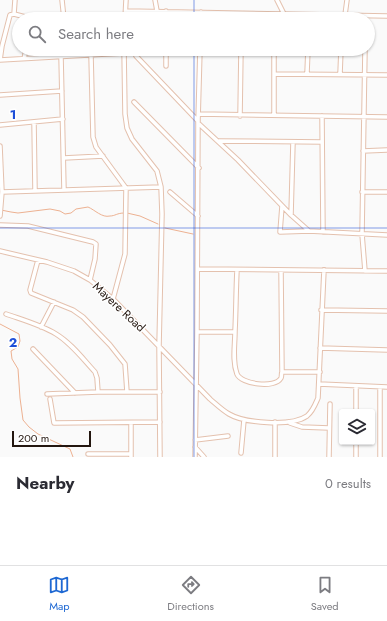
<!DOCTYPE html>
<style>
body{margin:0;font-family:Jost,sans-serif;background:#f7f7f7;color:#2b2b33}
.controls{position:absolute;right:12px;bottom:12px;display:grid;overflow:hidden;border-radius:4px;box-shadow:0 1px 3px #0004}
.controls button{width:36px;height:36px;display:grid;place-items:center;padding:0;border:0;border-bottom:1px solid #e1e1e2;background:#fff;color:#2b2b33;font:20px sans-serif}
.scale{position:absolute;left:12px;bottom:10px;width:79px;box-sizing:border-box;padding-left:4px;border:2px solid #23160f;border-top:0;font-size:11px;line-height:14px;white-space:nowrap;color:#23160f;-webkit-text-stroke:3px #fff;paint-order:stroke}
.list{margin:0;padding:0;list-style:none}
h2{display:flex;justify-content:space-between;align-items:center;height:52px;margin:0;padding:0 16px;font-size:17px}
h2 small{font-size:13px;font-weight:400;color:#7c7c81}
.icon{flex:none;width:22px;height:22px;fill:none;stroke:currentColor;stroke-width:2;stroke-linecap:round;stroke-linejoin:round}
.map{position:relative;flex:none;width:387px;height:457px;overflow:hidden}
.search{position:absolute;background:#fff;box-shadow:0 1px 3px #0004;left:12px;right:12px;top:12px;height:44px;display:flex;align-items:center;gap:10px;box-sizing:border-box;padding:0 14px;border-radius:22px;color:#7c7c81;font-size:15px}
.sheet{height:108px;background:#fff}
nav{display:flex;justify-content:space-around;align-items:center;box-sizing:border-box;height:56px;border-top:1px solid #e1e1e2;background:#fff;font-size:11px;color:#7c7c81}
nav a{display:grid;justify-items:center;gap:2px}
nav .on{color:#1e68d3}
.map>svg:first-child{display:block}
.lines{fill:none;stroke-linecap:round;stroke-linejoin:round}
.stream{stroke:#edb191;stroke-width:1}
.minor-casing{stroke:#e4c1ae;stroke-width:5.5}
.minor{stroke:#fff;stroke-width:3.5}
.grid{fill:none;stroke:#1d4ed8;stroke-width:1;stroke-opacity:0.55}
.labels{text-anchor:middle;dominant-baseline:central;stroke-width:3;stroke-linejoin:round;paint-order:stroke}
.street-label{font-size:12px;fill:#23160f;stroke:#fff}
.grid-label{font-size:13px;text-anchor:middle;font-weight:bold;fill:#1d4ed8;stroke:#fff;stroke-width:3;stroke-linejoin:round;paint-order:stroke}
</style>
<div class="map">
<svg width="387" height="457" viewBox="0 0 387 457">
<rect width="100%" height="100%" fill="#fafafa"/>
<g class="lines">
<path class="stream" d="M 1,210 L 11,212 L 18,213 L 50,209 L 60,211 L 65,214 L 71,213 L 76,209 L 88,207 C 95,210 102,218 110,216 C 115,216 117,213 124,213
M 127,213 L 140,216 L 158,224
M 165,228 L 193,234
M 0,324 L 19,334 L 20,341 L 18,347 L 11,351 L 12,359 L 18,369 L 20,398 L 23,420 L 29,427 L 38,434 L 70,449 L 73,457"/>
<defs>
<path id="minor" d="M 62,0 L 64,19
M 155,0 L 157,11
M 277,0 L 284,14
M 126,11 L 387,16
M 14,14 L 15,0
M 345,15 L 347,0
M 33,19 L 14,14 L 10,15 L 2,46 L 0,60 L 124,53
M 125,19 L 126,0
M 166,19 L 166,11
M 201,19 L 201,12
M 124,49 L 125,114 L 127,128 L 132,139 L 157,171 L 161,187 L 162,214 L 159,346 L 160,457
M 91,55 L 93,137 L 96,147 L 126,188 L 125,254 L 113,299
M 61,56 L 64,190
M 136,56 L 198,121
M 50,57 L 52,49
M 24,59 L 26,49
M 166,66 L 166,49
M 307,73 L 308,49
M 274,74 L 387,75
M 340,74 L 341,49
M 0,95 L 62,91
M 134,102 L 199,168
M 199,114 L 387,117
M 274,115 L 274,49
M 240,116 L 241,49
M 322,116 L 323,232
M 34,122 L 35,190
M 198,123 L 238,160 L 291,215 L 309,231 L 387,235
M 0,125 L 63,119
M 219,141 L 322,142
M 0,146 L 2,192 L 0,216
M 363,151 L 387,150
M 64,158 L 103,156
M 2,192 L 161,187
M 170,192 L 198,216
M 362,192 L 387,192
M 282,206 L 280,232 L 309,231
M 291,215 L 293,142
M 0,225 L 28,226 L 93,242 L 96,244 L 95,259 L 90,280
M 0,251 L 47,262 L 74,271 L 90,280 L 113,299 L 210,399 C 216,404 222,410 229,414 C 244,423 291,427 307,416 C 313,411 315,405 318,398 L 324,270
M 38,260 L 30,290 L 31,293 L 73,310 L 83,317 L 110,345 L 125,364 L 127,392
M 198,269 L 387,271
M 237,270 C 236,290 236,311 235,331 C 235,345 232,361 237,374 C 241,384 275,389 281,378 C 282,376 281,374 282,372 L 281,270
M 365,271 L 362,234 L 365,49
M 321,310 L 387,311
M 6,314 C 23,320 41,325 56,334 C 71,343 83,359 95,372 L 97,378 L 98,392
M 41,327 L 54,302
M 197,332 L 235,332
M 320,348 L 387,350
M 33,349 L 75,393
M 282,372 L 320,372
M 319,384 L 387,387
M 47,394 L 98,392 L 160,392
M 50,399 L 54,423 L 160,422
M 356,412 L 356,387
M 131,423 L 131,457
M 290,423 L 302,427 L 329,428
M 195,440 L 228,436
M 195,447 L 204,457
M 241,453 L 244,420
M 88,454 L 131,454
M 195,457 L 197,332 L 198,121 L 200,49
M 275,457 L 275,422
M 329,457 L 330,404
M 356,457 L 356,442
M 380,457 L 380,387"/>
</defs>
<use href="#minor" class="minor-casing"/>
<use href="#minor" class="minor"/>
</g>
<path class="grid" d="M 194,0 L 194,19M 194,49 L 194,457M 0,228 L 387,228"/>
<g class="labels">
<g class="street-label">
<text transform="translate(119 307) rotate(43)">Mayere Road</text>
</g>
</g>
<g class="grid-label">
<text x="13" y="119">1</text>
<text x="13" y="347">2</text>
</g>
</svg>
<div class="controls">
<button><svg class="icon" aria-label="layers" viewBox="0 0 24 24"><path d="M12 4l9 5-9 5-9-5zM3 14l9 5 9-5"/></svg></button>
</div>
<div class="scale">200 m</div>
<div class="search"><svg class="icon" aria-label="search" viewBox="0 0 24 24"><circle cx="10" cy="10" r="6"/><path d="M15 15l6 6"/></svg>Search here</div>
</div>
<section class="sheet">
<h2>Nearby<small>0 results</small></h2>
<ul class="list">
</ul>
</section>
<nav>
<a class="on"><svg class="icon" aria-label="map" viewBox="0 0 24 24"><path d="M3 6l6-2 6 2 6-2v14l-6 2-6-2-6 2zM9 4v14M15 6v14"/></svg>Map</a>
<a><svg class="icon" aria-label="directions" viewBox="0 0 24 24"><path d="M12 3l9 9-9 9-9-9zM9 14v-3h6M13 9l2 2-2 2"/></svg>Directions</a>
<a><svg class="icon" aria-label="saved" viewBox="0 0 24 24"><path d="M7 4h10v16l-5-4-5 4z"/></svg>Saved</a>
</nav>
